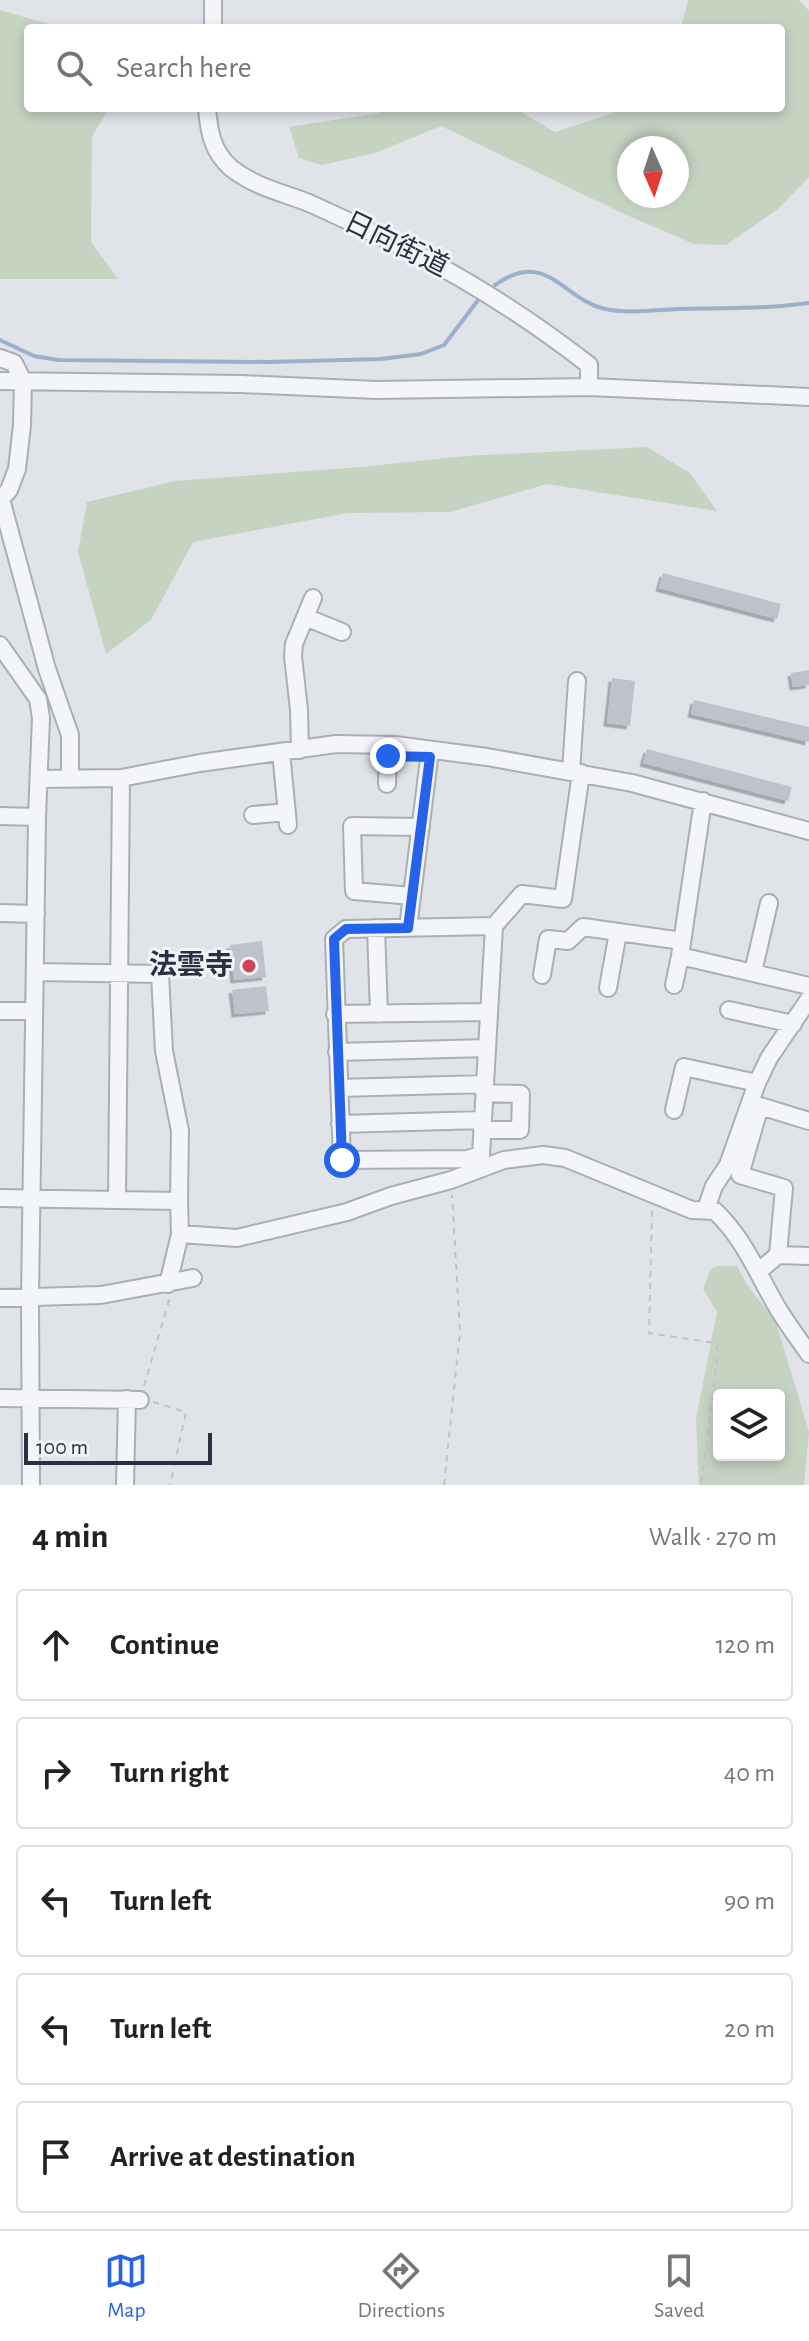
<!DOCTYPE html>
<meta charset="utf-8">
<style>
body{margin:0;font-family:"Alegreya Sans","Noto Sans JP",sans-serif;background:#f2f2f2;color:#222}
.controls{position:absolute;right:24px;bottom:24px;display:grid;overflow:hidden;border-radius:8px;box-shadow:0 4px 12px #0003}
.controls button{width:72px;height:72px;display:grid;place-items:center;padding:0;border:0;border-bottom:2px solid #e0e0e0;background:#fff;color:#222;font:40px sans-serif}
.compass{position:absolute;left:617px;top:136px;width:72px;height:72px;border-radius:50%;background:#fff;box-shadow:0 4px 12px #0003;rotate:177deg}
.scale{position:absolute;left:24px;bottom:20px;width:188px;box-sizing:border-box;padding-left:8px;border:4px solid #293041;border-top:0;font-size:22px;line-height:28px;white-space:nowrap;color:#293041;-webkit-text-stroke:6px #f0f3f7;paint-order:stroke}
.stop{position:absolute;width:24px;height:24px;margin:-18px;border:6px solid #2563eb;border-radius:50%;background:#fff}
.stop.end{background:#2563eb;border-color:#fff;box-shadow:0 2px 8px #0008}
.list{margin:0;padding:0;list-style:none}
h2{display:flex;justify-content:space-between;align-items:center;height:104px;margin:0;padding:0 32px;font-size:34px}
h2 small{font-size:26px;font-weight:400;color:#767676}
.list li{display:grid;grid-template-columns:52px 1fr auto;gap:24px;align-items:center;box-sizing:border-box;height:112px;margin:0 16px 16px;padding:0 16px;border:2px solid #e0e0e0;border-radius:8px}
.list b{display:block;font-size:30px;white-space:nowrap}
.list em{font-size:26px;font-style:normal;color:#767676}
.icon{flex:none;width:44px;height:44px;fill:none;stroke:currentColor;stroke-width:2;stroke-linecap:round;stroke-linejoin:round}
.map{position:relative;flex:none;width:809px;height:1485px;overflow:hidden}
.search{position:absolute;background:#fff;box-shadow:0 4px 12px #0003;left:24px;right:24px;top:24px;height:88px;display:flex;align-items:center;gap:20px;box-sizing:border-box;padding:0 28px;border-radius:8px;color:#767676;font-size:30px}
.sheet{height:744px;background:#fff}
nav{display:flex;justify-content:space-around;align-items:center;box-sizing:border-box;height:112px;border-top:2px solid #e0e0e0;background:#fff;font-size:22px;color:#767676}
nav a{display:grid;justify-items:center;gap:4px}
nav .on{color:#2563eb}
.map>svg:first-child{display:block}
.green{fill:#c5d3c1;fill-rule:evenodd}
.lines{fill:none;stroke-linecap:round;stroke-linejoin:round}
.stream{stroke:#9bb0ca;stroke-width:4}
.building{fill:#bec2cc;filter:url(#shadow)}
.minor-casing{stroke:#a9aeb7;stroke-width:20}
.path{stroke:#bec2c8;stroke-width:2;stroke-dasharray:6 6;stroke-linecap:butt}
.minor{stroke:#f3f5f8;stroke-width:16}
.route{stroke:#2563eb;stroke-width:10}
.poi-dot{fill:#d04453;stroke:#f0f3f7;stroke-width:3}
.labels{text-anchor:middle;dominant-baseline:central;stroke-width:6;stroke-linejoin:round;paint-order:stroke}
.street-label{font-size:28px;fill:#293041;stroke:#f0f3f7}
.poi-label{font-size:28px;font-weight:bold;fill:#293041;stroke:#f0f3f7;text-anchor:end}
</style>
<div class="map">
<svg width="809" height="1485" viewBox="0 0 809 1485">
<defs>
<filter id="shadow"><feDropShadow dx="-3.5" dy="3.5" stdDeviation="0" flood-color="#0004"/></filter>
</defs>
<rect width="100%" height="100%" fill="#e0e4e9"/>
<path class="green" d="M 688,0 L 799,0 L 809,11 L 809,177 L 778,209 L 726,245 L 694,244 L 622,213 L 441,126 L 375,153 L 322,165 L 299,158 L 289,127 L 379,113 L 383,108 L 514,108 L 555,132 L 628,108 L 781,108 L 781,28 L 681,28 ZM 677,148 L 677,196 L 629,196 L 629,148 Z
M 0,10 L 63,28 L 28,28 L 28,108 L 109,108 L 92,137 L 91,242 L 118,279 L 0,279 Z
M 647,447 L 690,473 L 717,511 L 547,484 L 450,512 L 348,513 L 193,542 L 151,620 L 106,654 L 78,552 L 87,502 L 175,481 L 361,467 L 466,456 Z
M 717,1266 L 737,1266 L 746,1283 L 776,1322 L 809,1432 L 804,1485 L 699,1485 L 696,1419 L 717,1312 L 703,1289 L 711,1269 ZM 719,1395 L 779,1395 L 779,1455 L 719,1455 Z"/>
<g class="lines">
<path class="stream" d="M 495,285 C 547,248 562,299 605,309 C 629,314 655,310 679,309 C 722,308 766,309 809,303
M 0,340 L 34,356 L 58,360 L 268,362 L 381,359 L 421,354 L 444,345 L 482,295"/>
</g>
<path class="building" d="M 663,573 L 781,604 L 777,619 L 659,588 Z
M 809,670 L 809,685 L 793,687 L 791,673 Z
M 612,678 L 635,681 L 630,726 L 607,723 Z
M 694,700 L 809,727 L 809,742 L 691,714 Z
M 647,749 L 792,787 L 788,801 L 643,763 Z
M 262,941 L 266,977 L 234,980 L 230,945 Z
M 266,986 L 269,1011 L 235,1014 L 232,990 Z"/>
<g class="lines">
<defs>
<path id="minor" d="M 213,28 L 213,0
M 207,108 C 209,132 212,151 231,168 C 255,187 281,192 309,203 C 331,213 353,223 375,234 C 452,269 522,313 589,365 L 589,387
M 0,358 L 14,363 L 23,381 L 22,425 L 17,469 L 9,490 L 1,499 L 47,669 L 70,735 L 70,779
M 0,381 L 241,384 L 376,390 L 589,387 L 809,397
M 305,617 L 342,632
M 0,645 L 38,699 L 41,718 L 37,817 L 0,816
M 300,750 L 299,710 L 293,656 L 294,644 L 313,598
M 281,752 L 288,825
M 571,772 L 577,681
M 39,779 L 121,778 L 200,763 L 336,744 L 395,745 L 487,757 L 632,783 L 809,831
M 387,784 L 388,756
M 703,801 L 680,956 L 809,986
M 253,815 L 287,812
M 412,896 L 354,891 L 352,826 L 421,827
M 0,913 L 36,914
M 494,926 L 346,929 L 334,939 L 342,1160 L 467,1159 L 481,1155 L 494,926 L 522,894 L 563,899 L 581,773
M 376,928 L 379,1014
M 408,928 L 430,751
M 35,972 L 160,974 L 164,1051 L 180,1131 L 179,1201
M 753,972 L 769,903
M 542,975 L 548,939 L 568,941 L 583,927 L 682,941
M 674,985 L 680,956
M 608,988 L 618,932
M 729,1010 L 793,1024
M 0,1011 L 34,1011
M 335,1014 L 489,1012
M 337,1052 L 487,1048
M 339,1088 L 485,1084
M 674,1110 L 684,1067 L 757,1083
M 340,1124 L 483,1120
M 482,1130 L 520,1130 L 521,1094 L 484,1093
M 0,1198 L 117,1200 L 121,778
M 117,1200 L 179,1201 L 180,1234 L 168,1284
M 706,1209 L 714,1186 L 728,1165 L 757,1083 L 769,1058 L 809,999
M 180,1234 L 237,1238 L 347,1212 L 391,1196 L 451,1180 L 504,1160 L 543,1155 L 565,1158 L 692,1210 L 715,1211 C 747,1242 758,1276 780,1312 C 789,1326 799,1340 809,1354
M 778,1255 L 784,1188 L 740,1175 L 760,1106 L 809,1121
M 760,1270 L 778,1255 L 809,1256
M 0,1298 L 101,1295 L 193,1278
M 0,1398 L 140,1400
M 31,1485 L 30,1298 L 37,817
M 125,1485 L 127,1399"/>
</defs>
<use href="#minor" class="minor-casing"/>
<path class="path" d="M 652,1211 L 649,1333 L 715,1343 L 718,1353 L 701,1485
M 144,1386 L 170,1297
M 153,1402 L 186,1412 L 170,1485
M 444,1485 L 460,1332 L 452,1195"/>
<use href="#minor" class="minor"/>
</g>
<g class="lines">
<path class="route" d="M 342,1160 L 334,939 L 346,929 L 408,928 L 430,757 L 388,756"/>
</g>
<circle class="poi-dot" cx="249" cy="966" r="8"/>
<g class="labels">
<g class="street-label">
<text transform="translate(396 245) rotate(26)">日向街道</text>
</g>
<g class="poi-label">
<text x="233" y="966">法雲寺</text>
</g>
</g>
</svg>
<div class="controls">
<button><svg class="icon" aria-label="layers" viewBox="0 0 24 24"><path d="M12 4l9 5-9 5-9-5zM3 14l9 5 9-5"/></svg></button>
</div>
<svg class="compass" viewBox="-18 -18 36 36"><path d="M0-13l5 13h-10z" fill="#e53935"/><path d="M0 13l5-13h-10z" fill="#767676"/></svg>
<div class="scale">100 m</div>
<div class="stop" style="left:342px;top:1160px"></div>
<div class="stop end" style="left:388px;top:756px"></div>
<div class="search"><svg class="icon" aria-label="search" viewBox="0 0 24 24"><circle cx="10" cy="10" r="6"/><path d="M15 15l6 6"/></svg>Search here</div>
</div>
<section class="sheet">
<h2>4 min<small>Walk · 270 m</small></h2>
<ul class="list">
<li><svg class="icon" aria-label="ahead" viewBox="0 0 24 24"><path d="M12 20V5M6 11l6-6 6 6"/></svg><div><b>Continue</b></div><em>120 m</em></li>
<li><svg class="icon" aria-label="right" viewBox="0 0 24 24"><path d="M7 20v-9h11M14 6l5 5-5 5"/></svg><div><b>Turn right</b></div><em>40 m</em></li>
<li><svg class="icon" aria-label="left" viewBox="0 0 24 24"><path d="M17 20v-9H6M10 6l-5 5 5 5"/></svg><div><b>Turn left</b></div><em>90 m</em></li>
<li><svg class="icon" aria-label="left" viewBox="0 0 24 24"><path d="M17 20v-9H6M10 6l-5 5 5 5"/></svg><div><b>Turn left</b></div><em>20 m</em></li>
<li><svg class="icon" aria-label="arrive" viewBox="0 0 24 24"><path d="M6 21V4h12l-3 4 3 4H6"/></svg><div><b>Arrive at destination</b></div></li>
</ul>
</section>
<nav>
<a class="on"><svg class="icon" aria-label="map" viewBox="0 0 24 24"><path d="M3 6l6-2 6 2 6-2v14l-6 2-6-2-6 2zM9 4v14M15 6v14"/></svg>Map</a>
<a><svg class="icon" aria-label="directions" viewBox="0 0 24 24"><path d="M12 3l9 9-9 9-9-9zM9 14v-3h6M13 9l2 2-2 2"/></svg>Directions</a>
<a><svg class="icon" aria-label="saved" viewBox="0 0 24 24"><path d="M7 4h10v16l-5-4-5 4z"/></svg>Saved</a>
</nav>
